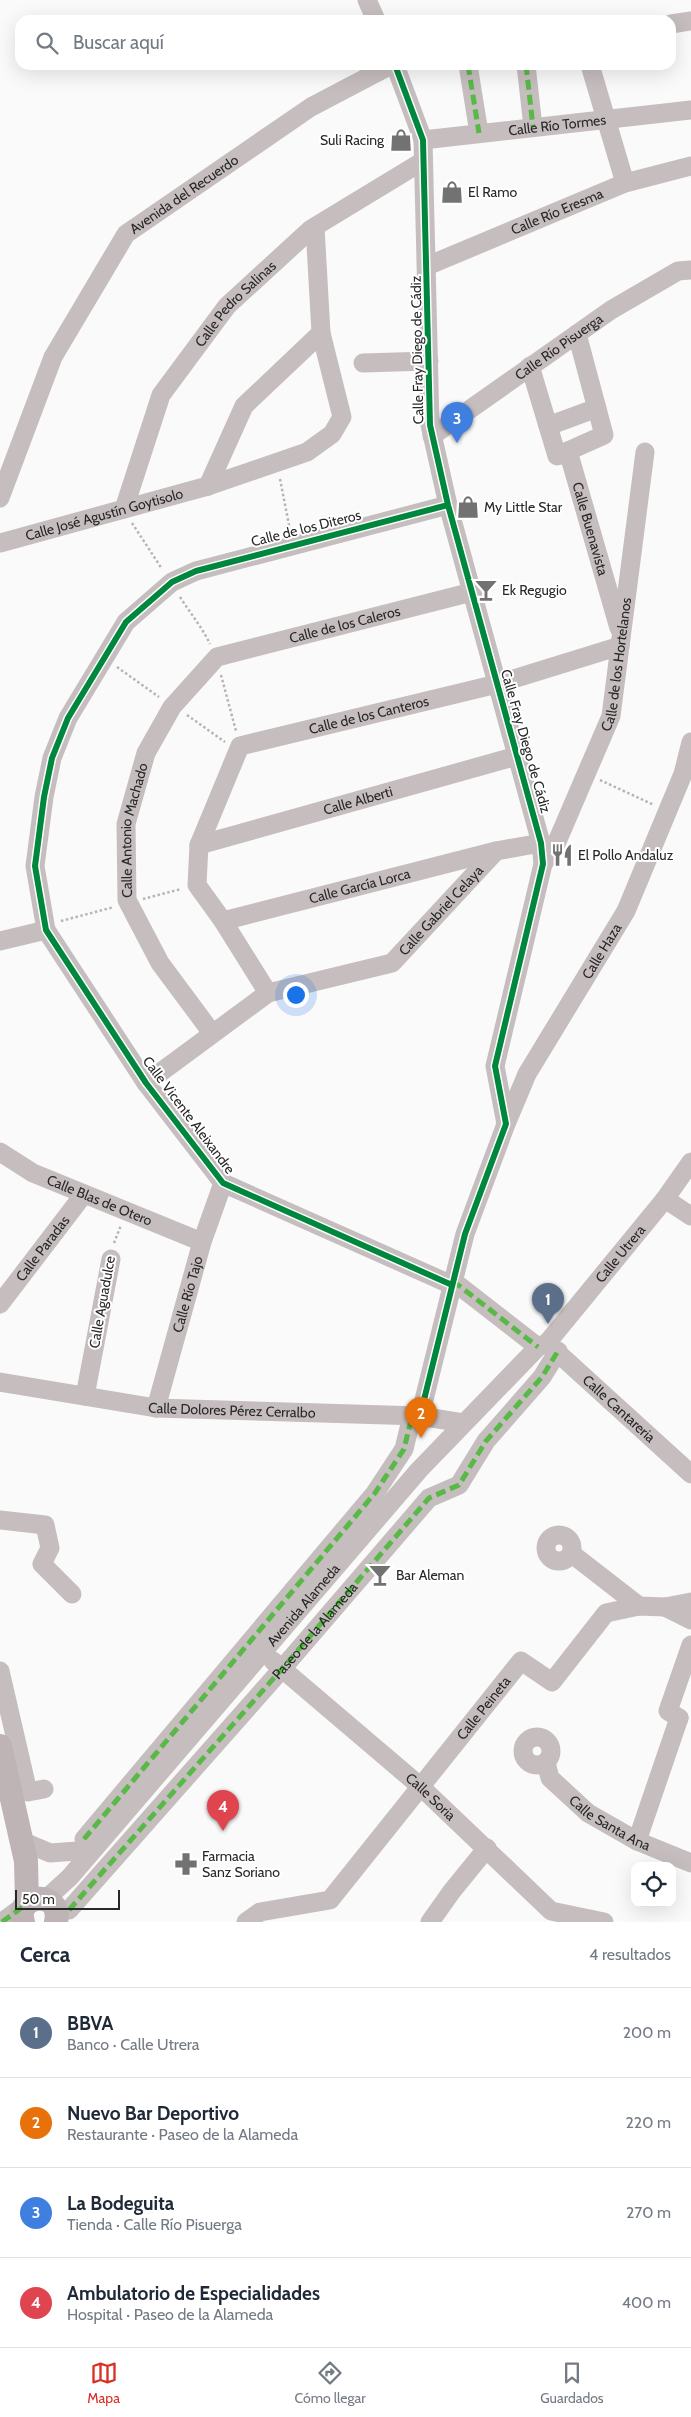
<!DOCTYPE html>
<html lang="es">
<meta charset="utf-8">
<style>
body{margin:0;font-family:Cabin,sans-serif;background:#f6f6f7;color:#1f2937}
.controls{position:absolute;right:15px;bottom:15px;display:grid;overflow:hidden;border-radius:10px;box-shadow:0 5px 20px #0002}
.controls button{width:45px;height:45px;display:grid;place-items:center;padding:0;border:0;border-bottom:1px solid #e0e1e3;background:#fff;color:#1f2937;font:25px sans-serif}
.scale{position:absolute;left:15px;bottom:12px;width:105px;box-sizing:border-box;padding-left:5px;border:2px solid #282829;border-top:0;font-size:14px;line-height:18px;white-space:nowrap;color:#282829;-webkit-text-stroke:4px #fff;paint-order:stroke}
.you{position:absolute;left:295px;top:994px;width:18px;height:18px;margin:-12px;border:4px solid #fff;border-radius:50%;background:#1a73e8;box-shadow:0 0 0 8px #1a73e833}
.badge{display:grid;place-items:center;width:32px;height:32px;border-radius:50%;background:#d93025;color:#fff;font-size:16px;font-weight:700}
.pin{position:absolute;translate:-50% -41px;filter:drop-shadow(0 1px 2px #0008)}
.pin::after{content:'';position:absolute;top:26px;width:18px;height:15px;background:inherit;clip-path:polygon(0 0,100% 0,50% 100%)}
.list{margin:0;padding:0;list-style:none}
h2{display:flex;justify-content:space-between;align-items:center;height:65px;margin:0;padding:0 20px;font-size:21px}
h2 small{font-size:16px;font-weight:400;color:#747a83}
.list li{display:grid;grid-template-columns:32px 1fr auto;gap:15px;align-items:center;box-sizing:border-box;height:90px;padding:0 20px;border-top:1px solid #e0e1e3}
.list b{display:block;font-size:19px;white-space:nowrap}
.list p{margin:0;font-size:16px;white-space:nowrap;color:#747a83}
.list em{font-size:16px;font-style:normal;color:#747a83}
.icon{flex:none;width:28px;height:28px;fill:none;stroke:currentColor;stroke-width:2;stroke-linecap:round;stroke-linejoin:round}
.map{position:relative;flex:none;width:691px;height:1922px;overflow:hidden}
.search{position:absolute;background:#fff;box-shadow:0 5px 20px #0002;left:15px;right:15px;top:15px;height:55px;display:flex;align-items:center;gap:12px;box-sizing:border-box;padding:0 18px;border-radius:15px;color:#747a83;font-size:19px}
.sheet{height:425px;background:#fff}
nav{display:flex;justify-content:space-around;align-items:center;box-sizing:border-box;height:70px;border-top:1px solid #e0e1e3;background:#fff;font-size:14px;color:#747a83}
nav a{display:grid;justify-items:center;gap:2px}
nav .on{color:#d93025}
.map>svg:first-child{display:block}
.lines{fill:none;stroke-linecap:round;stroke-linejoin:round}
.path{stroke:#b9b3b4;stroke-width:2.5;stroke-dasharray:2.5 2.5;stroke-linecap:butt}
.minor{stroke:#c6bdbe;stroke-width:19}
.major{stroke:#beb4b6;stroke-width:24}
.quiet{stroke:#58b947;stroke-width:5;stroke-dasharray:10 5;stroke-linecap:butt}
.cycleway-casing{stroke:#fff;stroke-width:9}
.cycleway{stroke:#00873e;stroke-width:6}
.labels{text-anchor:middle;dominant-baseline:central;stroke-width:4;stroke-linejoin:round;paint-order:stroke}
.street-label{font-size:14px;fill:#282829;stroke:#fff}
.poi-label{font-size:14px;fill:#282829;stroke:#fff;text-anchor:start}
</style>
<div class="map">
<svg width="691" height="1922" viewBox="0 0 691 1922">
<rect width="100%" height="100%" fill="#fafafa"/>
<g class="lines">
<path class="path" d="M 280,479 L 290,530
M 132,523 L 162,569
M 180,597 C 190,613 202,627 210,644
M 117,667 L 159,697
M 221,675 L 236,731
M 187,715 L 225,742
M 600,780 L 654,805
M 143,899 L 181,889
M 61,921 L 114,907
M 114,1243 L 121,1225"/>
<g class="minor">
<path d="M 367,0 L 376,20"/>
<path d="M 671,24 L 691,21"/>
<path d="M 395,65 L 423,140 L 430,425 L 448,505 L 541,843 L 543,864 L 495,1066 L 506,1124 L 465,1234 L 420,1416"/>
<path d="M 468,65 L 479,133"/>
<path d="M 526,65 L 533,127"/>
<path d="M 590,65 L 625,183"/>
<path id="s1" d="M 423,140 L 691,110"/>
<path id="s2" d="M 427,266 L 625,183 L 691,166"/>
<path d="M 363,363 L 429,361"/>
<path d="M 530,366 L 557,456 L 604,435 L 577,334"/>
<path d="M 548,426 L 597,408"/>
<path id="s3" d="M 432,436 L 611,310 L 678,271 L 691,270"/>
<path id="s4" d="M 568,451 L 619,628"/>
<path d="M 208,486 L 244,406 L 321,333"/>
<path id="s5" d="M 0,498 L 53,357 L 126,234 L 311,107 L 391,65"/>
<path d="M 448,505 L 196,571 L 172,582 L 126,622 L 68,718 L 52,758 L 44,797 L 35,866 L 46,930 L 146,1083 L 223,1183 L 452,1285"/>
<path id="s6" d="M 124,509 L 161,395 L 227,306 L 311,229 L 423,161"/>
<path id="s7" d="M 0,543 L 208,486 L 307,452 L 332,434 L 342,417 L 321,333 L 315,227"/>
<path id="s8" d="M 199,845 L 517,756"/>
<path id="s9" d="M 543,864 L 556,844 L 611,716 L 645,452"/>
<path id="s10" d="M 223,921 L 496,851 L 541,843"/>
<path d="M 0,941 L 46,930"/>
<path id="s11" d="M 268,993 L 223,921 L 197,885 L 199,845 L 240,746 L 497,684 L 620,646"/>
<path id="s12" d="M 212,1033 L 160,963 L 127,900 L 126,824 L 146,753 L 172,707 L 217,657 L 472,592"/>
<path id="s13" d="M 146,1083 L 268,993 L 392,963 L 496,851"/>
<path id="s14" d="M 506,1124 L 527,1074 L 626,911 L 683,774 L 691,742"/>
<path id="s15" d="M 0,1152 L 33,1173 L 202,1242"/>
<path d="M 665,1199 L 691,1216"/>
<path d="M 453,1281 L 538,1347"/>
<path id="s16" d="M 0,1304 L 84,1194"/>
<path id="s17" d="M 548,1344 L 691,1474"/>
<path id="s18" d="M 0,1382 L 156,1408 L 420,1416 L 463,1423"/>
<path d="M 85,1396 L 111,1259"/>
<path id="s19" d="M 156,1408 L 202,1242 L 223,1183"/>
<path d="M 0,1520 L 45,1525 L 50,1548 L 42,1564 L 72,1594"/>
<circle cx="559" cy="1548" r="13"/>
<path d="M 572,1554 L 639,1606"/>
<path d="M 665,1607 L 691,1620"/>
<path id="s20" d="M 273,1661 L 421,1787 L 551,1911 L 604,1922"/>
<path d="M 0,1671 L 28,1792 L 44,1789"/>
<path d="M 679,1718 L 668,1711 L 691,1645"/>
<circle cx="537" cy="1751" r="14"/>
<path id="s21" d="M 546,1763 L 550,1778 L 588,1813 L 637,1841 L 691,1863"/>
<path d="M 84,1839 L 375,1493 L 404,1449 L 412,1416"/>
<path d="M 22,1841 L 50,1853 L 91,1850"/>
<path d="M 637,1841 L 679,1718"/>
<path id="s22" d="M 46,1899 L 70,1877 L 419,1470 L 538,1347 L 547,1343 L 665,1199 L 691,1162"/>
<path d="M 69,1910 L 281,1670 L 429,1498 L 459,1485 L 486,1441 L 542,1377 L 558,1351"/>
<path d="M 2,1922 L 24,1906"/>
<path id="s23" d="M 246,1922 L 260,1912 L 330,1900 L 521,1661 L 552,1682 L 606,1613 L 639,1606 L 665,1607 L 691,1602"/>
<path d="M 430,1922 L 452,1891 L 487,1848"/>
</g>
<path class="major" d="M 0,1746 L 26,1861 L 27,1903
M 23,1922 C 14,1893 63,1889 56,1922"/>
<g class="quiet">
<path d="M 468,65 L 479,133"/>
<path d="M 526,65 L 533,127"/>
<path d="M 453,1281 L 538,1347"/>
<path d="M 84,1839 L 375,1493 L 404,1449 L 412,1416"/>
<path id="s24" d="M 69,1910 L 281,1670 L 429,1498 L 459,1485 L 486,1441 L 542,1377 L 558,1351"/>
<path d="M 2,1922 L 24,1906"/>
</g>
<defs>
<path id="cycleway" d="M 395,65 L 423,140 L 430,425 L 448,505 L 541,843 L 543,864 L 495,1066 L 506,1124 L 465,1234 L 420,1416
M 448,505 L 196,571 L 172,582 L 126,622 L 68,718 L 52,758 L 44,797 L 35,866 L 46,930 L 146,1083 L 223,1183 L 452,1285"/>
</defs>
<use href="#cycleway" class="cycleway-casing"/>
<use href="#cycleway" class="cycleway"/>
</g>
<defs>
<symbol id="shop-bare" viewBox="-9 -9 18 18"><path d="M-5-2.5h2.3a2.7 3.5 0 0 1 5.4 0H5L5.5 6h-11ZM-1.5-2.5h3a1.5 2.3 0 0 0-3 0Z" fill="#727272" stroke="#fff" stroke-width="2.5" paint-order="stroke"/></symbol>
<symbol id="bar-bare" viewBox="-9 -9 18 18"><path d="M-6-5H6L.8 .8V4.5H3.5V6h-7V4.5H-.8V.8Z" fill="#727272" stroke="#fff" stroke-width="2.5" paint-order="stroke"/></symbol>
<symbol id="restaurant-bare" viewBox="-9 -9 18 18"><path d="M-5-6h1v4h1v-4h1v4h1v-4h1v5L-1.5 .5V6h-2V.5L-5-1ZM5-6V6H3V1.5H1.5Q1.5-4 5-6Z" fill="#727272" stroke="#fff" stroke-width="2.5" paint-order="stroke"/></symbol>
<symbol id="pharmacy-bare" viewBox="-9 -9 18 18"><path d="M-2-6h4v4h4v4h-4v4h-4v-4h-4v-4h4Z" fill="#727272" stroke="#fff" stroke-width="2.5" paint-order="stroke"/></symbol>
</defs>
<g fill-rule="evenodd">
<use href="#shop-bare" x="385" y="124" width="32" height="32"/>
<use href="#shop-bare" x="436" y="176" width="32" height="32"/>
<use href="#shop-bare" x="452" y="491" width="32" height="32"/>
<use href="#bar-bare" x="470" y="574" width="32" height="32"/>
<use href="#restaurant-bare" x="546" y="839" width="32" height="32"/>
<use href="#bar-bare" x="364" y="1559" width="32" height="32"/>
<use href="#pharmacy-bare" x="170" y="1848" width="32" height="32"/>
</g>
<g class="labels">
<g class="street-label">
<text stroke="none"><textPath href="#s1" startOffset="135">Calle Río Tormes</textPath></text>
<text stroke="none"><textPath href="#s5" startOffset="364">Avenida del Recuerdo</textPath></text>
<text stroke="none"><textPath href="#s2" startOffset="141">Calle Río Eresma</textPath></text>
<text stroke="none"><textPath href="#s6" startOffset="238">Calle Pedro Salinas</textPath></text>
<text stroke="none"><textPath href="#s3" startOffset="155">Calle Río Pisuerga</textPath></text>
<text transform="translate(417 350) rotate(-91)">Calle Fray Diego de Cádiz</text>
<text stroke="none"><textPath href="#s7" startOffset="108">Calle José Agustín Goytisolo</textPath></text>
<text transform="translate(306 528) rotate(-14)">Calle de los Diteros</text>
<text stroke="none"><textPath href="#s4" startOffset="81">Calle Buenavista</textPath></text>
<text stroke="none"><textPath href="#s12" startOffset="560">Calle de los Caleros</textPath></text>
<text stroke="none"><textPath href="#s9" startOffset="215">Calle de los Hortelanos</textPath></text>
<text stroke="none"><textPath href="#s11" startOffset="409">Calle de los Canteros</textPath></text>
<text transform="translate(526 741) rotate(74)">Calle Fray Diego de Cádiz</text>
<text stroke="none"><textPath href="#s8" startOffset="165">Calle Alberti</textPath></text>
<text stroke="none"><textPath href="#s12" startOffset="229">Calle Antonio Machado</textPath></text>
<text stroke="none"><textPath href="#s10" startOffset="141">Calle García Lorca</textPath></text>
<text stroke="none"><textPath href="#s13" startOffset="351">Calle Gabriel Celaya</textPath></text>
<text stroke="none"><textPath href="#s14" startOffset="198">Calle Haza</textPath></text>
<text transform="translate(189 1115) rotate(53)">Calle Vicente Aleixandre</text>
<text stroke="none"><textPath href="#s15" startOffset="111">Calle Blas de Otero</textPath></text>
<text stroke="none"><textPath href="#s16" startOffset="70">Calle Paradas</textPath></text>
<text stroke="none"><textPath href="#s22" startOffset="865">Calle Utrera</textPath></text>
<text stroke="none"><textPath href="#s19" startOffset="118">Calle Río Tajo</textPath></text>
<text transform="translate(102 1302) rotate(-80)">Calle Aguadulce</text>
<text stroke="none"><textPath href="#s17" startOffset="96">Calle Cantareria</textPath></text>
<text stroke="none"><textPath href="#s18" startOffset="234">Calle Dolores Pérez Cerralbo</textPath></text>
<text stroke="none"><textPath href="#s22" startOffset="391">Avenida Alameda</textPath></text>
<text stroke="none"><textPath href="#s24" startOffset="372">Paseo de la Alameda</textPath></text>
<text stroke="none"><textPath href="#s23" startOffset="334">Calle Peineta</textPath></text>
<text stroke="none"><textPath href="#s20" startOffset="208">Calle Soria</textPath></text>
<text stroke="none"><textPath href="#s21" startOffset="91">Calle Santa Ana</textPath></text>
</g>
<g class="poi-label">
<text x="384" y="140" text-anchor="end">Suli Racing</text>
<text x="468" y="192">El Ramo</text>
<text x="484" y="507">My Little Star</text>
<text x="502" y="590">Ek Regugio</text>
<text x="578" y="855">El Pollo Andaluz</text>
<text x="396" y="1575">Bar Aleman</text>
<text x="202" y="1856">Farmacia<tspan x="202" dy="16">Sanz Soriano</tspan></text>
</g>
</g>
</svg>
<div class="controls">
<button><svg class="icon" aria-label="locate" viewBox="0 0 24 24"><circle cx="12" cy="12" r="6"/><path d="M12 2v4M12 18v4M2 12h4M18 12h4"/></svg></button>
</div>
<div class="scale">50 m</div>
<div class="you"></div>
<div class="pin badge" style="left:548px;top:1324px;background:#5c6f8a">1</div>
<div class="pin badge" style="left:421px;top:1438px;background:#e8710a">2</div>
<div class="pin badge" style="left:457px;top:443px;background:#3f7fe0">3</div>
<div class="pin badge" style="left:223px;top:1831px;background:#e0444e">4</div>
<div class="search"><svg class="icon" aria-label="search" viewBox="0 0 24 24"><circle cx="10" cy="10" r="6"/><path d="M15 15l6 6"/></svg>Buscar aquí</div>
</div>
<section class="sheet">
<h2>Cerca<small>4 resultados</small></h2>
<ul class="list">
<li><span class="badge" style="background:#5c6f8a">1</span><div><b>BBVA</b><p>Banco · Calle Utrera</p></div><em>200 m</em></li>
<li><span class="badge" style="background:#e8710a">2</span><div><b>Nuevo Bar Deportivo</b><p>Restaurante · Paseo de la Alameda</p></div><em>220 m</em></li>
<li><span class="badge" style="background:#3f7fe0">3</span><div><b>La Bodeguita</b><p>Tienda · Calle Río Pisuerga</p></div><em>270 m</em></li>
<li><span class="badge" style="background:#e0444e">4</span><div><b>Ambulatorio de Especialidades</b><p>Hospital · Paseo de la Alameda</p></div><em>400 m</em></li>
</ul>
</section>
<nav>
<a class="on"><svg class="icon" aria-label="map" viewBox="0 0 24 24"><path d="M3 6l6-2 6 2 6-2v14l-6 2-6-2-6 2zM9 4v14M15 6v14"/></svg>Mapa</a>
<a><svg class="icon" aria-label="directions" viewBox="0 0 24 24"><path d="M12 3l9 9-9 9-9-9zM9 14v-3h6M13 9l2 2-2 2"/></svg>Cómo llegar</a>
<a><svg class="icon" aria-label="saved" viewBox="0 0 24 24"><path d="M7 4h10v16l-5-4-5 4z"/></svg>Guardados</a>
</nav>
